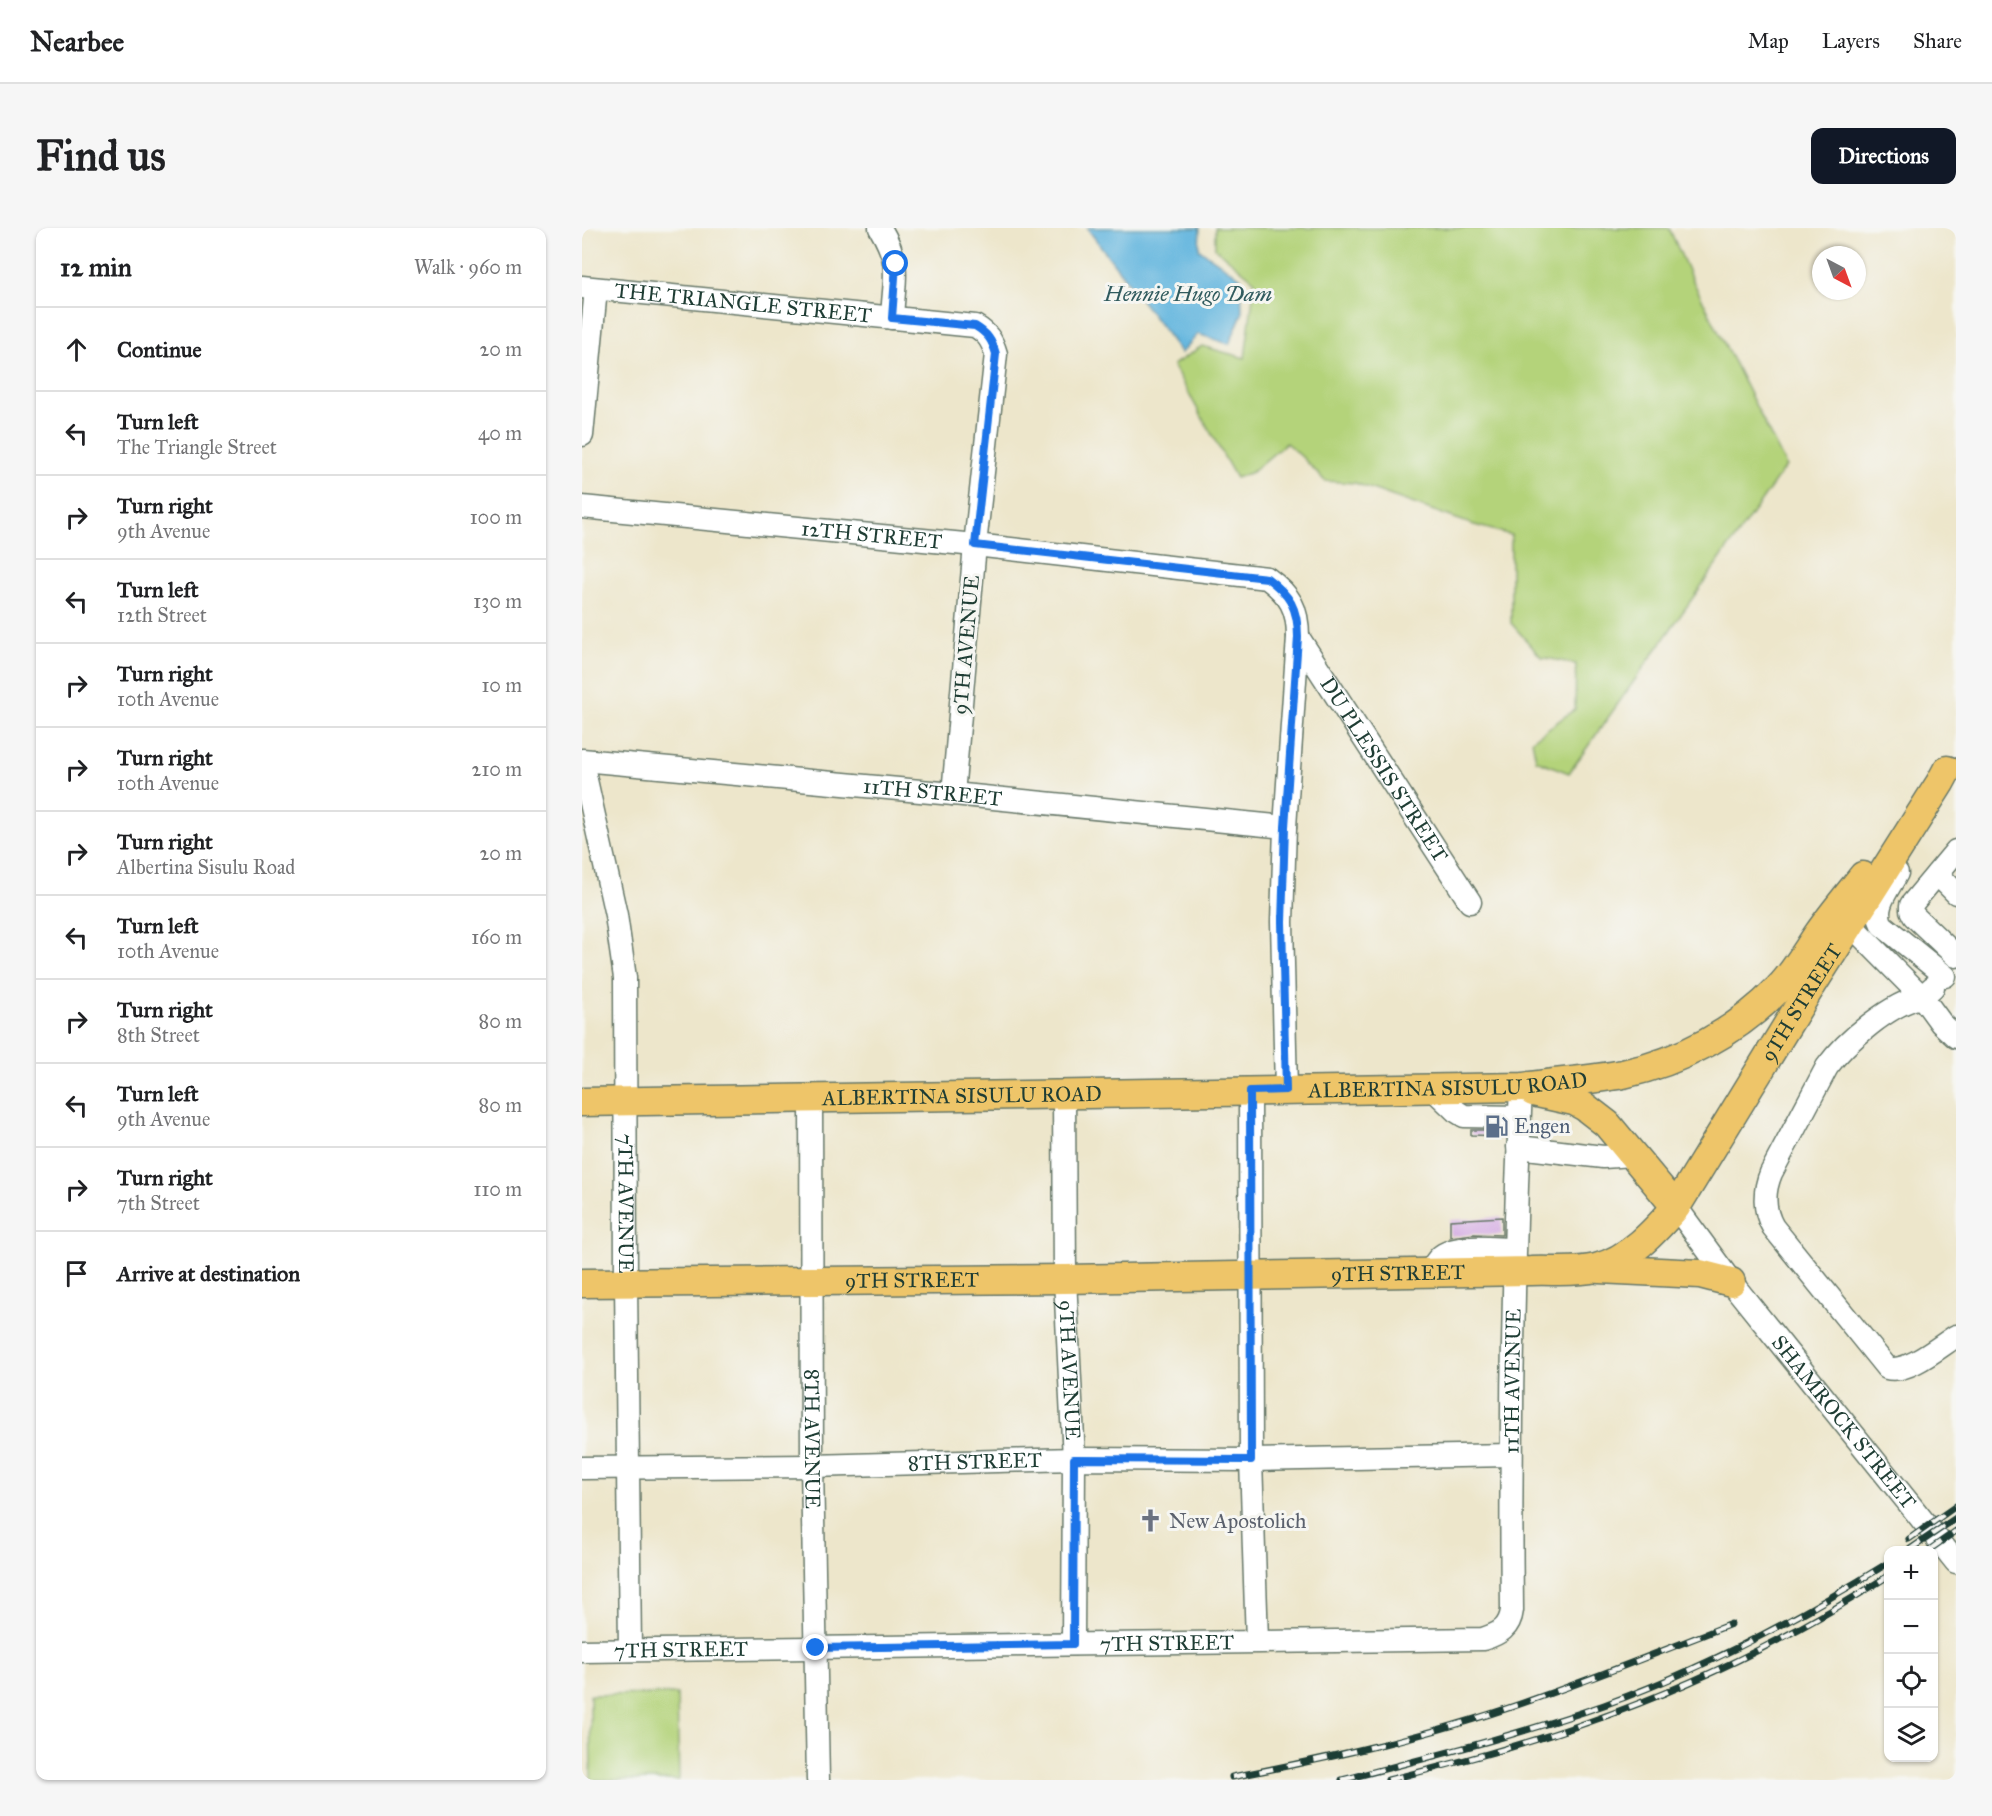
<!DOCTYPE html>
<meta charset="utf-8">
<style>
body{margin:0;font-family:"IM FELL Great Primer",serif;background:#f6f6f6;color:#202124}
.controls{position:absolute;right:18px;bottom:18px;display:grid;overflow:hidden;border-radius:12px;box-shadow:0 2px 4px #0004}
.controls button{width:54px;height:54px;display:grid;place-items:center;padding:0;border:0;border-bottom:2px solid #e0e0e0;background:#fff;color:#202124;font:30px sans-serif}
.compass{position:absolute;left:1230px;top:18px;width:54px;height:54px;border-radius:50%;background:#fff;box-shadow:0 2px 4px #0004;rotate:139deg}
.stop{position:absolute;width:18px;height:18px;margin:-14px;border:4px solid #1a73e8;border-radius:50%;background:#fff}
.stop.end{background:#1a73e8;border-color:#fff;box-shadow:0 2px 6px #0008}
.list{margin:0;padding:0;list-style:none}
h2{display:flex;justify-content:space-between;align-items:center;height:78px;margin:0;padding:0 24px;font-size:26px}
h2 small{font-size:20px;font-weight:400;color:#757577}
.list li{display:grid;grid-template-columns:39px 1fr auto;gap:18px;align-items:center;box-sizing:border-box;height:84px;padding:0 24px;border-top:2px solid #e0e0e0}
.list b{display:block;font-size:22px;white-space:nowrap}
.list p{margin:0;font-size:20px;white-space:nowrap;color:#757577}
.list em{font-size:20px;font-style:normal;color:#757577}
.icon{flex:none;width:33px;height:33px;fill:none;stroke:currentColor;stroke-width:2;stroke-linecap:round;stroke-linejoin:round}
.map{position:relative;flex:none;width:1374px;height:1552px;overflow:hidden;border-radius:12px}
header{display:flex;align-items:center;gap:36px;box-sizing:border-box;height:84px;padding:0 30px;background:#fff;border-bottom:2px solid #e0e0e0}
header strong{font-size:28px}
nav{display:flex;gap:33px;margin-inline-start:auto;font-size:21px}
.intro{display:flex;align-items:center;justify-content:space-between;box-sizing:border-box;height:144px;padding:0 36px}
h1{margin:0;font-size:42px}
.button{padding:15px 27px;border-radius:12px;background:#111827;color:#fff;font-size:21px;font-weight:700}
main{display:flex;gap:36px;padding:0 36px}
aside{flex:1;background:#fff;border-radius:12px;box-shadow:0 2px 4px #0004}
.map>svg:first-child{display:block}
.green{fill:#b4d37a;stroke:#6a8857;stroke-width:1.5}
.water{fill:#62b5de;stroke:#407989;stroke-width:1.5}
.building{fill:#d5aee3}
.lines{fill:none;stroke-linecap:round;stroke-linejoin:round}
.minor-casing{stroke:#677869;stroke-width:25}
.major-casing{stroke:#677869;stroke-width:31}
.minor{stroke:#fff;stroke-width:22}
.major{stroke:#eec569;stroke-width:28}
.rail-casing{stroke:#1f3d34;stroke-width:7}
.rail{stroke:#f6f6f2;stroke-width:4.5;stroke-dasharray:14;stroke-linecap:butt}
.route{stroke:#1a73e8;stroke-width:8}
.labels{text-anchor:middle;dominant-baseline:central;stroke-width:6;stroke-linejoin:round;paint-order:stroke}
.street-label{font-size:21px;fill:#1f3d34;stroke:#f6f6f2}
.service-label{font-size:21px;fill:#4e5e75;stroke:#f6f6f2;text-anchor:start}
.worship-label{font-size:21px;fill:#5b616d;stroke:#f6f6f2;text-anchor:start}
.water-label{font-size:22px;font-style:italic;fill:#305b5e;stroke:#f6f6f2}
</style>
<header>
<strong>Nearbee</strong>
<nav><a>Map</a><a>Layers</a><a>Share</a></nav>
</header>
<div class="intro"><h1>Find us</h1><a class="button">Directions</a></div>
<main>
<aside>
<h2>12 min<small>Walk · 960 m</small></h2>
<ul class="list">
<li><svg class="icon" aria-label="ahead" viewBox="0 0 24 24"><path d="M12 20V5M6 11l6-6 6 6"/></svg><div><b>Continue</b></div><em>20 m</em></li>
<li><svg class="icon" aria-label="left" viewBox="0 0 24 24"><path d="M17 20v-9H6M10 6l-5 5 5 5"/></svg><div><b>Turn left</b><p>The Triangle Street</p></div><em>40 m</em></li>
<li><svg class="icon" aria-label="right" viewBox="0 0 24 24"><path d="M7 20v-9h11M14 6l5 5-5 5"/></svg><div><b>Turn right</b><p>9th Avenue</p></div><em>100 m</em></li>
<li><svg class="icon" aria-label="left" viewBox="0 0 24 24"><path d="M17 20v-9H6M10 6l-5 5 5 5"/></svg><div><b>Turn left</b><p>12th Street</p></div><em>130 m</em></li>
<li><svg class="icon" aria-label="right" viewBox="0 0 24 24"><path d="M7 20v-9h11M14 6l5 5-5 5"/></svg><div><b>Turn right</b><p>10th Avenue</p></div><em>10 m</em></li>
<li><svg class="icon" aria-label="right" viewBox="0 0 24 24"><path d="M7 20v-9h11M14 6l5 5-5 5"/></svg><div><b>Turn right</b><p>10th Avenue</p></div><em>210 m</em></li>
<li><svg class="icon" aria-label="right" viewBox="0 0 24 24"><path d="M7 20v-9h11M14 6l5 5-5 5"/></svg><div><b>Turn right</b><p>Albertina Sisulu Road</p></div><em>20 m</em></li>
<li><svg class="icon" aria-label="left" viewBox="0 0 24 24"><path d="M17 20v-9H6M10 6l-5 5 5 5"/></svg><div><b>Turn left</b><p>10th Avenue</p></div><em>160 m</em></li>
<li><svg class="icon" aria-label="right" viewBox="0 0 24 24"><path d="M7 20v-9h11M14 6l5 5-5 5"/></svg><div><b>Turn right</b><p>8th Street</p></div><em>80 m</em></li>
<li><svg class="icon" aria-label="left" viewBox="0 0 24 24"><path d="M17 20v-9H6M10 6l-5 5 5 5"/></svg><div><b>Turn left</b><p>9th Avenue</p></div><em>80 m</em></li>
<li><svg class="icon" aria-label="right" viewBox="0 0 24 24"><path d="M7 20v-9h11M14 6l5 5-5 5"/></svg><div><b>Turn right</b><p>7th Street</p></div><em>110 m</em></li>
<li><svg class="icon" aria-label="arrive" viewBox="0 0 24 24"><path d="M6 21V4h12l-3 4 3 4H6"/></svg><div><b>Arrive at destination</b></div></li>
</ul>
</aside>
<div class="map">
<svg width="1374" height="1552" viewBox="0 0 1374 1552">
<rect width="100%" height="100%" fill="#f6f6f2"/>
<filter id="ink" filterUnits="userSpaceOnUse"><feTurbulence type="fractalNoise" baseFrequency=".0167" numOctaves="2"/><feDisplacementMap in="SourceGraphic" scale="12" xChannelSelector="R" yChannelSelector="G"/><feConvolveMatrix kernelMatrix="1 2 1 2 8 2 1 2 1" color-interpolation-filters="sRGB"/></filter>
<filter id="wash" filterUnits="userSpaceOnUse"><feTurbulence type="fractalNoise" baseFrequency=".008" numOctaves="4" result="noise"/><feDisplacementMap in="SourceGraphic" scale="24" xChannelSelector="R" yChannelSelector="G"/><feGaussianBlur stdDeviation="1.35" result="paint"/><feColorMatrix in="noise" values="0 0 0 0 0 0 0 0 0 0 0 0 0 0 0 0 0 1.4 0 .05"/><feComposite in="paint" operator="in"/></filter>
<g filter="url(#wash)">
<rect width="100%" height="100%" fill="#ede6cb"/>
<path class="green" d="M 633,0 L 1087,0 L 1108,47 L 1204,238 L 987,545 L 954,532 L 950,512 L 993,481 L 994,436 L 959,429 L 929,395 L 929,307 L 889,296 L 773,255 L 743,253 L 720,229 L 704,215 L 670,244 L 654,250 L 591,137 L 620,118 L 663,130 L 673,53 L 633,20 Z
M 95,1466 L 97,1552 L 9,1552 L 8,1467 Z"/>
<path class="water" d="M 505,0 L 618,0 L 617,21 L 659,50 L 660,86 L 647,116 L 616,106 L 599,125 Z"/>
<g id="blocks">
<path class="building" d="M 889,902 L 924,902 L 923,908 L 889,907 Z
M 920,989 L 920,1007 L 892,1006 L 868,1009 L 868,992 Z"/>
</g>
</g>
<g filter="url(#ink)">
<use href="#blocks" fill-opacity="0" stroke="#677869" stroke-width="1.5"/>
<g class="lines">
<defs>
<g id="minor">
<path d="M 298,0 C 320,37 312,49 310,90"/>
<path id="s1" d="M 0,59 L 393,98 C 405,105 410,112 414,126 L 393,317 L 371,566"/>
<path d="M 0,207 L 14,61"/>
<path id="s2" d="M 0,279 L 393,317 L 685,350 C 708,367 716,380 716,409 L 703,599 L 700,694 L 704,862"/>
<path id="s3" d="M 716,409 L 888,674"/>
<path id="s4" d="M 0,532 L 371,566 L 703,599"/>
<path id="s5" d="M 0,534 L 34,687 L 43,750 L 44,1054 L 48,1422"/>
<path d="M 1374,623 L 1329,677 L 1329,682 L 1332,688 L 1374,728"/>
<path d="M 1315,645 C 1307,661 1290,679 1300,697 L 1363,748"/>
<path d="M 1355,646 L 1374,665"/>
<path d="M 1257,685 L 1340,769"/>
<path d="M 1351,759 L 1340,769 L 1359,795 L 1374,809"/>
<path d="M 1340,769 C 1310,774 1263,814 1245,839 L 1189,945 C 1182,962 1181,982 1191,999 L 1305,1140 C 1325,1146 1357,1119 1374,1108"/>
<path d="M 850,860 L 874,883 L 882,888 L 937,889"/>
<path d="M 668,863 L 669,1232 L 675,1413"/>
<path id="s6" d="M 482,866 L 483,1051 L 492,1231 L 491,1416"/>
<path id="s7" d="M 229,869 L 230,1238 L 236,1552"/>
<path d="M 936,919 L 1021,929 L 1051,927"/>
<path id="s8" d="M 1094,979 L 1149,1054 L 1374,1334"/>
<path d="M 847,1044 C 850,1040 854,1033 858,1029 C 873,1015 912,1021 932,1021"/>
<path id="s9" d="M 0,1240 L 230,1238 L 492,1231 L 669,1232 L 929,1227"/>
<path id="s10" d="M 0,1423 L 901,1411 C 917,1406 928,1400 930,1382 C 928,1208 931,1033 939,859"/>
</g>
<g id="major">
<path d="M 951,864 L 992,873 L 1003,879 L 1025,896 L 1094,979"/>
<path id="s11" d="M 0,874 L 941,859 C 974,854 1009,852 1041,846 C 1098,834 1156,803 1196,761 C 1212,745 1223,725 1236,706 C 1250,686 1266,667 1281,648"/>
<path d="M 1017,1041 L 1118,1046 L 1149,1054"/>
<path id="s12" d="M 0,1055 L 483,1051 L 949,1043 C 969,1042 994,1045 1014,1040 C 1047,1032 1073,1003 1094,979 L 1225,765 L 1358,555 L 1365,542"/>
</g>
</defs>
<use href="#minor" class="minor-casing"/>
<use href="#major" class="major-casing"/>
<use href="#minor" class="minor"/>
<use href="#major" class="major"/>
<defs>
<path id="rail" d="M 1327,1311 L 1374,1278
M 1327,1322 L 1374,1290
M 1347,1322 L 1374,1303
M 650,1549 C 748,1530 847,1508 941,1475 C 1011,1451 1080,1423 1149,1396
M 760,1552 C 848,1529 936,1507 1022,1477 C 1122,1441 1216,1391 1306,1335
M 806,1552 C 873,1535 939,1518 1004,1495 C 1110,1458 1211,1409 1306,1348"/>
</defs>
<use href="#rail" class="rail-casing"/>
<use href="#rail" class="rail"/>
</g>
</g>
<g class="lines" filter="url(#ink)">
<path class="route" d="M 234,1420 L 491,1416 L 492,1231 L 669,1232 L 668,863 L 704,862 L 700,694 L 703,599 L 716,409 C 716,380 708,367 685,350 L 393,317 L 414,126 C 410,112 405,105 393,98 L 310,90 L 314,36"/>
</g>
<defs>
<symbol id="fuel-bare" viewBox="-9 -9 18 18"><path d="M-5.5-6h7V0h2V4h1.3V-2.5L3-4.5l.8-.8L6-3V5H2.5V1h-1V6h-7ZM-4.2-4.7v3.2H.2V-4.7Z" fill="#5c6f8a" stroke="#f6f6f2" stroke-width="2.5" paint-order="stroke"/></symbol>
<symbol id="church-bare" viewBox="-9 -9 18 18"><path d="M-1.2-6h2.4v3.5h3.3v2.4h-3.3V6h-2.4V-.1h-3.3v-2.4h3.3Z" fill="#6b7280" stroke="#f6f6f2" stroke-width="2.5" paint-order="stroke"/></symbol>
</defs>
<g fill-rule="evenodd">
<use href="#fuel-bare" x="898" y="882" width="33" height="33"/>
<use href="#church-bare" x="552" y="1276" width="33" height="33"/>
</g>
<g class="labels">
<g class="street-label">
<text stroke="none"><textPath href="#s1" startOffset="162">THE TRIANGLE STREET</textPath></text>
<text stroke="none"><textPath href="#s2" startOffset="291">12TH STREET</textPath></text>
<text transform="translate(384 417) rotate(-85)">9TH AVENUE</text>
<text stroke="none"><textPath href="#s3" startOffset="158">DU PLESSIS STREET</textPath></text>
<text stroke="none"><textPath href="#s4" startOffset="352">11TH STREET</textPath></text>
<text stroke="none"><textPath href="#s12" startOffset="1356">9TH STREET</textPath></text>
<text stroke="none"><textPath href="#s11" startOffset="866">ALBERTINA SISULU ROAD</textPath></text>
<text stroke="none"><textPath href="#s11" startOffset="380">ALBERTINA SISULU ROAD</textPath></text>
<text stroke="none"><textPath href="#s5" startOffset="446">7TH AVENUE</textPath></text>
<text stroke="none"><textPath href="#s12" startOffset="816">9TH STREET</textPath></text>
<text stroke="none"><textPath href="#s12" startOffset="330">9TH STREET</textPath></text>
<text stroke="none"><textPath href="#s6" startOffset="276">9TH AVENUE</textPath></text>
<text stroke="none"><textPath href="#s10" startOffset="1174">11TH AVENUE</textPath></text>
<text stroke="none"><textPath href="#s8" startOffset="273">SHAMROCK STREET</textPath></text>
<text stroke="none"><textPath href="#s7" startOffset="342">8TH AVENUE</textPath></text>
<text stroke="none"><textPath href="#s9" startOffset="393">8TH STREET</textPath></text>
<text stroke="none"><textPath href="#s10" startOffset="585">7TH STREET</textPath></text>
<text stroke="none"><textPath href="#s10" startOffset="99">7TH STREET</textPath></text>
</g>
<g class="service-label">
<text x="932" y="898">Engen</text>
</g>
<g class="worship-label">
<text x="587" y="1293">New Apostolich</text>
</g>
<g class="water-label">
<text x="606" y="65">Hennie Hugo Dam</text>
</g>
</g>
</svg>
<div class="controls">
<button>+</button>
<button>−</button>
<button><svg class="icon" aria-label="locate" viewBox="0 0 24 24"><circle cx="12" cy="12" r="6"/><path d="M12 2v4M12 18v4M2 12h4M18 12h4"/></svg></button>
<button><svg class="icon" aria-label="layers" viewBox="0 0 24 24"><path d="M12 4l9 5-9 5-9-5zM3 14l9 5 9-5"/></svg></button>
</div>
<svg class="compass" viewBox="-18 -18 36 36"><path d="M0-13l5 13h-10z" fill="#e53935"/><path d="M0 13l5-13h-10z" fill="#757577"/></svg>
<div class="stop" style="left:314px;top:36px"></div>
<div class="stop end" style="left:234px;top:1420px"></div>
</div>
</main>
